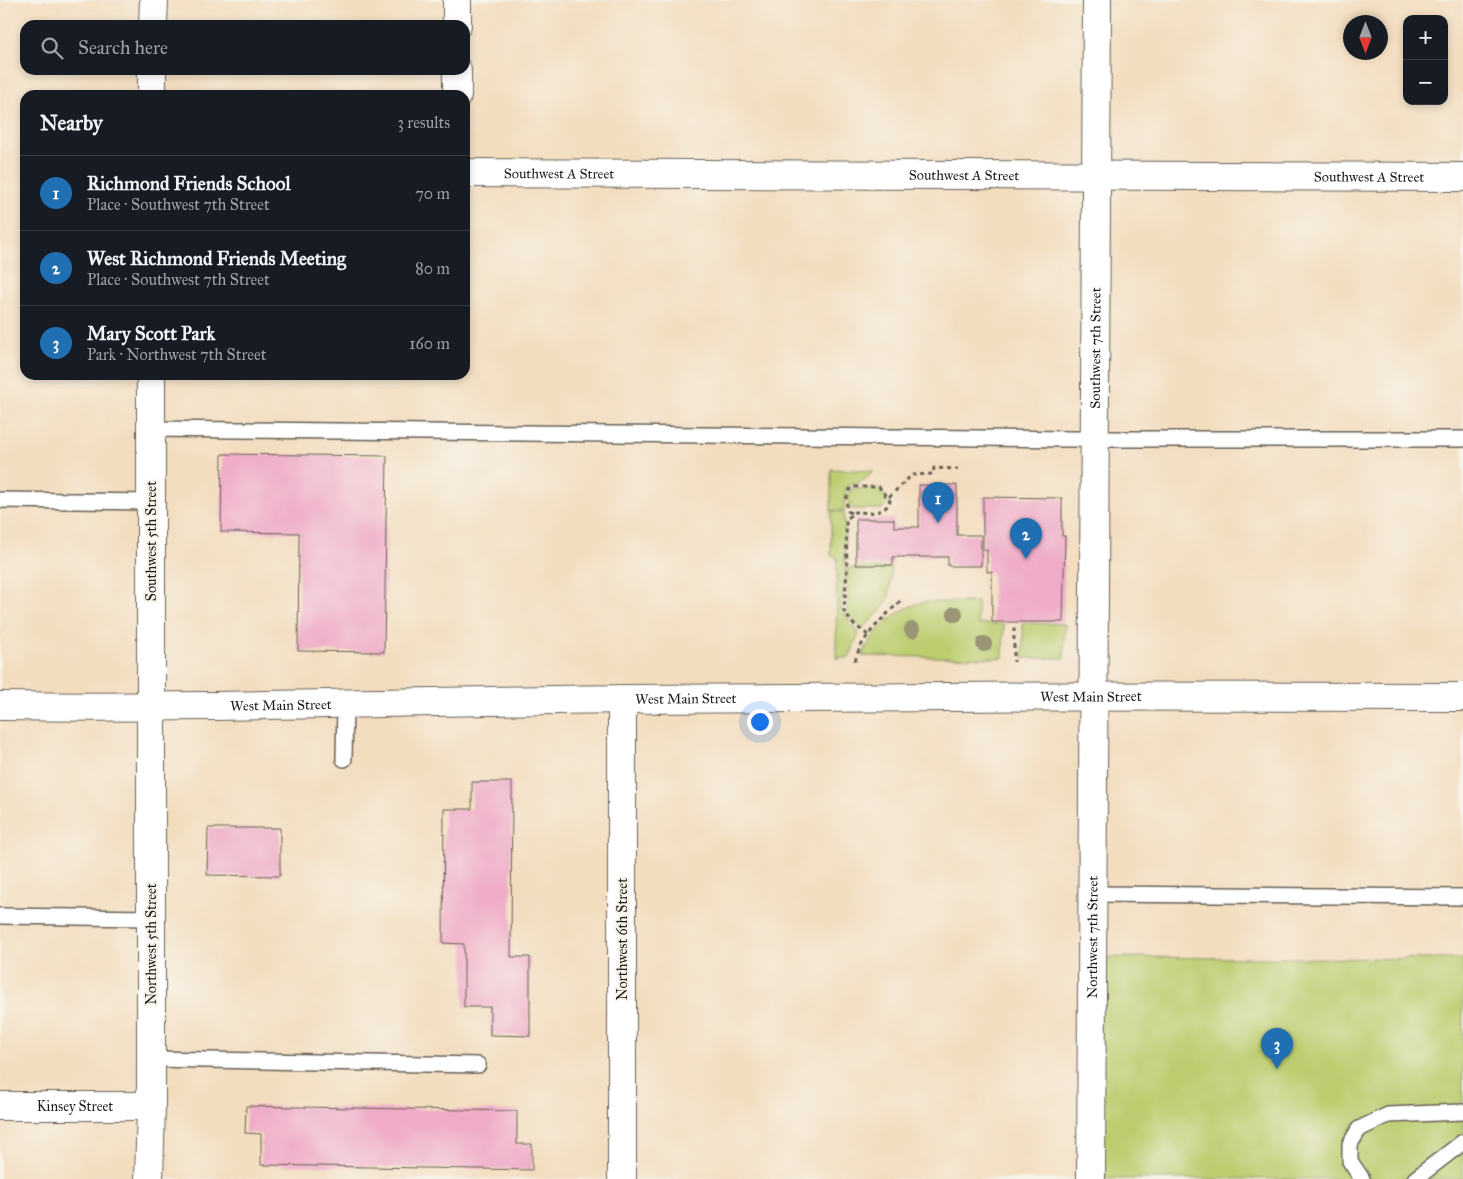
<!DOCTYPE html>
<meta charset="utf-8">
<style>
body{margin:0;font-family:"IM FELL Great Primer",serif;background:#242831;color:#f1f3f6}
.controls{position:absolute;right:15px;top:15px;display:grid;overflow:hidden;border-radius:10px;box-shadow:0 2px 8px #0003}
.controls button{width:45px;height:45px;display:grid;place-items:center;padding:0;border:0;border-bottom:1px solid #363941;background:#171b24;color:#f1f3f6;font:25px sans-serif}
.compass{position:absolute;left:1343px;top:15px;width:45px;height:45px;border-radius:50%;background:#171b24;box-shadow:0 2px 8px #0003;rotate:180deg}
.you{position:absolute;left:759px;top:721px;width:18px;height:18px;margin:-12px;border:4px solid #fff;border-radius:50%;background:#1a73e8;box-shadow:0 0 0 8px #1a73e833}
.badge{display:grid;place-items:center;width:32px;height:32px;border-radius:50%;background:#1f6fb2;color:#fff;font-size:16px;font-weight:700}
.pin{position:absolute;translate:-50% -41px;filter:drop-shadow(0 1px 2px #0008)}
.pin::after{content:'';position:absolute;top:26px;width:18px;height:15px;background:inherit;clip-path:polygon(0 0,100% 0,50% 100%)}
.list{margin:0;padding:0;list-style:none}
h2{display:flex;justify-content:space-between;align-items:center;height:65px;margin:0;padding:0 20px;font-size:21px}
h2 small{font-size:16px;font-weight:400;color:#9ea1a6}
.list li{display:grid;grid-template-columns:32px 1fr auto;gap:15px;align-items:center;box-sizing:border-box;height:75px;padding:0 20px;border-top:1px solid #363941}
.list b{display:block;font-size:19px;white-space:nowrap}
.list p{margin:0;font-size:16px;white-space:nowrap;color:#9ea1a6}
.list em{font-size:16px;font-style:normal;color:#9ea1a6}
.icon{flex:none;width:28px;height:28px;fill:none;stroke:currentColor;stroke-width:2;stroke-linecap:round;stroke-linejoin:round}
.map{position:relative;flex:none;width:1463px;height:1179px;overflow:hidden}
.search{position:absolute;background:#171b24;box-shadow:0 2px 8px #0003;left:20px;top:20px;width:450px;height:55px;display:flex;align-items:center;gap:12px;box-sizing:border-box;padding:0 18px;border-radius:15px;color:#9ea1a6;font-size:19px}
.panel{position:absolute;background:#171b24;box-shadow:0 2px 8px #0003;left:20px;top:90px;width:450px;height:290px;border-radius:15px}
.map>svg:first-child{display:block}
.green{fill:#bccd6f;stroke:#6c7446}
.building{fill:#efabc8}
.lines{fill:none;stroke-linecap:round;stroke-linejoin:round}
.service-casing{stroke:#676055;stroke-width:18}
.minor-casing{stroke:#676055;stroke-width:30}
.primary-casing{stroke:#676055;stroke-width:30}
.path{stroke:#676055;stroke-width:3;stroke-dasharray:4 4;stroke-linecap:butt}
.service{stroke:#fff;stroke-width:15}
.minor{stroke:#fff;stroke-width:28}
.primary{stroke:#fff;stroke-width:28}
.tree{fill:#9c9575}
.labels{text-anchor:middle;dominant-baseline:central;stroke-width:4;stroke-linejoin:round;paint-order:stroke}
.street-label{font-size:14px;fill:#1c1c1c;stroke:#f7f3e8}
</style>
<div class="map">
<svg width="1463" height="1179" viewBox="0 0 1463 1179">
<rect width="100%" height="100%" fill="#f7f3e8"/>
<filter id="ink" filterUnits="userSpaceOnUse"><feTurbulence type="fractalNoise" baseFrequency=".02" numOctaves="2"/><feDisplacementMap in="SourceGraphic" scale="10" xChannelSelector="R" yChannelSelector="G"/><feConvolveMatrix kernelMatrix="1 2 1 2 8 2 1 2 1" color-interpolation-filters="sRGB"/></filter>
<filter id="wash" filterUnits="userSpaceOnUse"><feTurbulence type="fractalNoise" baseFrequency=".0096" numOctaves="4" result="noise"/><feDisplacementMap in="SourceGraphic" scale="20" xChannelSelector="R" yChannelSelector="G"/><feGaussianBlur stdDeviation="1.12" result="paint"/><feColorMatrix in="noise" values="0 0 0 0 0 0 0 0 0 0 0 0 0 0 0 0 0 1.4 0 .05"/><feComposite in="paint" operator="in"/></filter>
<g filter="url(#wash)">
<rect width="100%" height="100%" fill="#f3ddbf"/>
<path class="green" d="M 831,469 L 873,471 C 865,482 858,484 846,486 L 844,510 L 831,510 Z
M 878,488 L 886,496 L 888,503 L 882,509 L 853,509 L 849,506 L 848,497 L 852,489 Z
M 831,511 L 844,512 L 846,575 L 841,607 L 850,623 L 859,633 L 849,658 L 836,658 L 837,557 L 831,556 Z
M 848,568 L 891,568 C 891,604 887,605 862,629 L 847,613 Z
M 924,602 L 977,602 L 978,624 L 1004,624 L 1003,658 L 862,656 C 874,629 895,609 924,602 Z
M 1023,623 L 1065,624 L 1064,658 L 1023,658 Z
M 1092,957 L 1463,959 L 1463,1179 L 1091,1179 Z"/>
<g id="blocks">
<path class="building" d="M 222,454 L 387,456 L 384,652 L 298,651 L 299,533 L 221,532 Z
M 919,485 L 957,485 L 957,535 L 981,535 L 981,566 L 948,566 L 948,557 L 893,557 L 893,565 L 856,565 L 856,519 L 894,519 L 894,527 L 919,527 Z
M 983,497 L 1062,498 L 1062,536 L 1065,536 L 1063,622 L 992,622 L 992,572 L 987,572 L 987,550 L 983,550 Z
M 472,782 L 512,782 L 511,957 L 530,957 L 530,1036 L 490,1035 L 490,1007 L 464,1007 L 464,944 L 443,943 L 444,809 L 472,809 Z
M 208,828 L 280,828 L 280,876 L 207,875 Z
M 246,1106 L 517,1111 L 517,1144 L 532,1144 L 532,1170 L 261,1165 L 261,1134 L 245,1133 Z"/>
</g>
</g>
<g filter="url(#ink)">
<use href="#blocks" fill-opacity="0" stroke="#676055" stroke-width="1"/>
<g class="lines">
<defs>
<path id="service" d="M 151,429 L 1069,439 L 1463,439
M 0,500 L 151,502
M 344,759 L 345,704
M 1092,894 L 1463,897
M 0,916 L 151,918
M 151,1059 L 478,1065
M 1362,1179 L 1350,1161 L 1350,1144 L 1359,1129 L 1388,1115 L 1463,1112
M 1415,1179 L 1463,1142"/>
<g id="minor">
<path d="M 457,0 L 457,25"/>
<path d="M 457,70 L 457,95"/>
<path id="s1" d="M 465,173 L 1463,177"/>
<path id="s2" d="M 0,706 C 208,709 416,701 625,699 C 904,696 1184,696 1463,697"/>
<path id="s3" d="M 0,1106 L 151,1106"/>
<path d="M 622,1179 L 622,699"/>
<path id="s4" d="M 1091,1179 L 1097,0"/>
</g>
<path id="primary" d="M 153,25 L 154,0
M 152,95 L 152,70
M 149,1179 L 151,1106 L 151,375"/>
</defs>
<use href="#service" class="service-casing"/>
<use href="#minor" class="minor-casing"/>
<use href="#primary" class="primary-casing"/>
<path class="path" d="M 889,497 L 912,475 L 933,474 L 934,468 L 958,469
M 851,513 L 848,511 L 846,499 L 851,487 L 879,487 L 890,501 C 884,516 867,512 853,512 L 846,521 L 847,570 L 844,611 L 852,623 L 868,635
M 1014,628 L 1014,662
M 855,661 C 862,635 883,619 901,600"/>
<use href="#service" class="service"/>
<use href="#minor" class="minor"/>
<use href="#primary" class="primary"/>
</g>
<g class="tree">
<circle cx="955" cy="614" r="8"/>
<circle cx="912" cy="630" r="8"/>
<circle cx="984" cy="644" r="8"/>
</g>
</g>
<g class="labels">
<g class="street-label">
<text stroke="none"><textPath href="#s1" startOffset="94">Southwest A Street</textPath></text>
<text stroke="none"><textPath href="#s1" startOffset="499">Southwest A Street</textPath></text>
<text stroke="none"><textPath href="#s1" startOffset="904">Southwest A Street</textPath></text>
<text stroke="none"><textPath href="#s4" startOffset="831">Southwest 7th Street</textPath></text>
<text transform="translate(151 541) rotate(-90)">Southwest 5th Street</text>
<text stroke="none"><textPath href="#s2" startOffset="1091">West Main Street</textPath></text>
<text stroke="none"><textPath href="#s2" startOffset="686">West Main Street</textPath></text>
<text stroke="none"><textPath href="#s2" startOffset="281">West Main Street</textPath></text>
<text stroke="none"><textPath href="#s4" startOffset="242">Northwest 7th Street</textPath></text>
<text transform="translate(622 939) rotate(-90)">Northwest 6th Street</text>
<text transform="translate(151 944) rotate(-90)">Northwest 5th Street</text>
<text stroke="none"><textPath href="#s3" startOffset="75">Kinsey Street</textPath></text>
</g>
</g>
</svg>
<div class="controls">
<button>+</button>
<button>−</button>
</div>
<svg class="compass" viewBox="-18 -18 36 36"><path d="M0-13l5 13h-10z" fill="#e53935"/><path d="M0 13l5-13h-10z" fill="#9ea1a6"/></svg>
<div class="you"></div>
<div class="pin badge" style="left:938px;top:523px">1</div>
<div class="pin badge" style="left:1026px;top:559px">2</div>
<div class="pin badge" style="left:1277px;top:1069px">3</div>
<div class="search"><svg class="icon" aria-label="search" viewBox="0 0 24 24"><circle cx="10" cy="10" r="6"/><path d="M15 15l6 6"/></svg>Search here</div>
<section class="panel">
<h2>Nearby<small>3 results</small></h2>
<ul class="list">
<li><span class="badge">1</span><div><b>Richmond Friends School</b><p>Place · Southwest 7th Street</p></div><em>70 m</em></li>
<li><span class="badge">2</span><div><b>West Richmond Friends Meeting</b><p>Place · Southwest 7th Street</p></div><em>80 m</em></li>
<li><span class="badge">3</span><div><b>Mary Scott Park</b><p>Park · Northwest 7th Street</p></div><em>160 m</em></li>
</ul>
</section>
</div>
